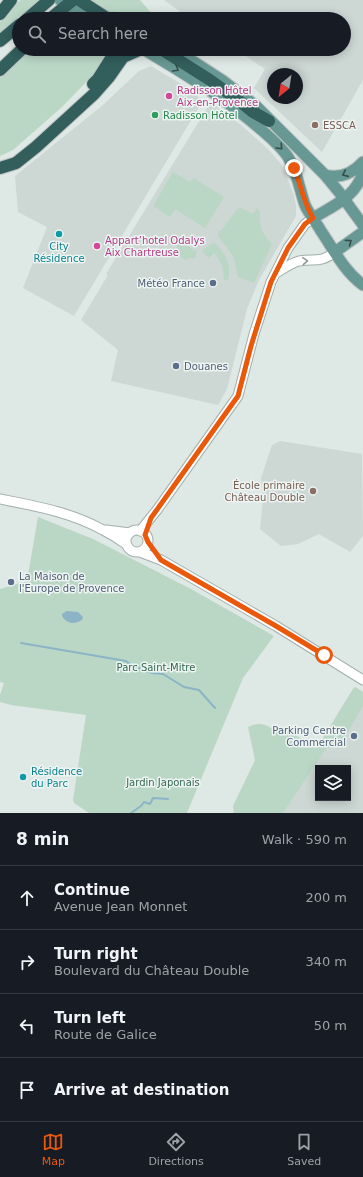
<!DOCTYPE html>
<meta charset="utf-8">
<style>
body{margin:0;font-family:"DejaVu Sans",sans-serif;background:#20242c;color:#f1f3f6}
.controls{position:absolute;right:12px;bottom:12px;display:grid;overflow:hidden;border-radius:0px;box-shadow:0 2px 10px #0003}
.controls button{width:36px;height:36px;display:grid;place-items:center;padding:0;border:0;border-bottom:1px solid #363941;background:#171b24;color:#f1f3f6;font:20px sans-serif}
.compass{position:absolute;left:267px;top:68px;width:36px;height:36px;border-radius:50%;background:#171b24;box-shadow:0 2px 10px #0003;rotate:210deg}
.stop{position:absolute;width:12px;height:12px;margin:-9px;border:3px solid #ea580c;border-radius:50%;background:#fff}
.stop.end{background:#ea580c;border-color:#fff;box-shadow:0 1px 4px #0008}
.list{margin:0;padding:0;list-style:none}
h2{display:flex;justify-content:space-between;align-items:center;height:52px;margin:0;padding:0 16px;font-size:17px}
h2 small{font-size:13px;font-weight:400;color:#9ea1a6}
.list li{display:grid;grid-template-columns:26px 1fr auto;gap:12px;align-items:center;box-sizing:border-box;height:64px;padding:0 16px;border-top:1px solid #363941}
.list b{display:block;font-size:15px;white-space:nowrap}
.list p{margin:0;font-size:13px;white-space:nowrap;color:#9ea1a6}
.list em{font-size:13px;font-style:normal;color:#9ea1a6}
.icon{flex:none;width:22px;height:22px;fill:none;stroke:currentColor;stroke-width:2;stroke-linecap:round;stroke-linejoin:round}
.map{position:relative;flex:none;width:363px;height:813px;overflow:hidden}
.search{position:absolute;background:#171b24;box-shadow:0 2px 10px #0003;left:12px;right:12px;top:12px;height:44px;display:flex;align-items:center;gap:10px;box-sizing:border-box;padding:0 14px;border-radius:22px;color:#9ea1a6;font-size:15px}
.sheet{height:308px;background:#171b24}
nav{display:flex;justify-content:space-around;align-items:center;box-sizing:border-box;height:56px;border-top:1px solid #363941;background:#171b24;font-size:11px;color:#9ea1a6}
nav a{display:grid;justify-items:center;gap:2px}
nav .on{color:#ea580c}
.map>svg:first-child{display:block}
.built{fill:#cdd7d4;fill-rule:evenodd}
.green{fill:#bad7c6}
.water{fill:#8cb4c7}
.lines{fill:none;stroke-linecap:round;stroke-linejoin:round}
.stream{stroke:#8cb4c7;stroke-width:2}
.minor-casing{stroke:#a2afac;stroke-width:11}
.major-casing{stroke:#bdc2c2;stroke-width:13}
.highway-casing{stroke:#bdc2c2;stroke-width:14}
.minor{stroke:#fff;stroke-width:9}
.major{stroke:#689893;stroke-width:11}
.highway{stroke:#325e5c;stroke-width:12}
.oneway{stroke:#344e4b}
.oneway2{stroke:#909a99}
.route{stroke:#ea580c;stroke-width:5}
.hotel-dot{fill:#d1479c;stroke:#eef5f3;stroke-width:1.5}
.leisure-dot{fill:#2e9e5b;stroke:#eef5f3;stroke-width:1.5}
.education-dot{fill:#8d6e63;stroke:#eef5f3;stroke-width:1.5}
.culture-dot{fill:#0f9aa8;stroke:#eef5f3;stroke-width:1.5}
.service-dot{fill:#5c6f8a;stroke:#eef5f3;stroke-width:1.5}
.labels{text-anchor:middle;dominant-baseline:central;stroke-width:3;stroke-linejoin:round;paint-order:stroke}
.hotel-label{font-size:10px;fill:#b23c85;stroke:#eef5f3;text-anchor:start}
.leisure-label{font-size:10px;fill:#27864d;stroke:#eef5f3;text-anchor:start}
.education-label{font-size:10px;fill:#785e54;stroke:#eef5f3;text-anchor:start}
.culture-label{font-size:10px;fill:#0d838f;stroke:#eef5f3}
.service-label{font-size:10px;fill:#4e5e75;stroke:#eef5f3;text-anchor:end}
.park-label{font-size:10px;fill:#31674f;stroke:#eef5f3}
</style>
<div class="map">
<svg width="363" height="813" viewBox="0 0 363 813">
<rect width="100%" height="100%" fill="#dee8e5"/>
<path class="built" d="M 164,0 L 363,0 L 363,80 L 322,152 L 254,88 L 265,69 L 235,49 L 344,49 L 344,19 L 190,19 ZM 273,74 L 297,74 L 297,98 L 273,98 Z
M 151,66 L 196,93 L 199,99 L 199,107 L 74,316 L 23,288 L 47,227 L 18,212 L 15,176 L 103,105 L 139,71 Z
M 212,103 L 241,125 L 268,149 L 281,164 L 293,193 L 296,205 L 296,216 L 259,280 L 247,309 L 227,389 L 218,405 L 111,381 L 118,350 L 81,320 L 108,275 L 106,274 L 207,108 L 209,107 Z
M 280,441 L 362,454 L 363,536 L 350,552 L 319,534 L 298,544 L 281,546 L 260,529 L 263,498 L 261,478 L 272,445 Z
M 355,687 L 363,692 L 363,813 L 264,813 L 317,748 L 353,689 ZM 318,768 L 348,768 L 348,798 L 318,798 Z"/>
<path class="green" d="M 20,0 L 40,0 L 0,33 L 0,22 Z
M 89,0 L 140,0 L 153,15 L 151,19 L 138,19 L 121,12 L 113,19 L 66,19 Z
M 32,49 L 107,49 L 101,65 L 89,79 L 62,107 L 13,150 L 0,156 L 0,76 Z
M 173,172 L 190,182 L 194,178 L 224,197 L 205,228 L 175,209 L 170,217 L 153,206 Z
M 239,207 L 253,214 L 257,208 L 260,212 C 259,226 262,235 272,244 L 254,283 L 238,277 L 235,262 L 231,253 L 218,236 L 219,230 L 221,231 L 226,224 Z
M 182,242 L 195,251 L 197,251 L 195,258 L 189,258 L 185,260 L 175,252 L 178,244 Z
M 215,243 C 226,254 232,265 228,280 L 224,280 C 224,270 221,260 214,253 L 209,258 L 202,251 L 211,244 Z
M 38,517 L 93,539 L 191,589 L 274,636 L 243,678 L 187,813 L 89,813 L 74,803 L 73,800 L 86,715 L 11,705 L 0,702 L 0,695 L 4,683 L 0,682 L 0,589 L 27,581 Z
M 355,687 L 363,692 L 363,706 L 341,743 L 333,744 L 325,750 L 283,813 L 234,813 L 233,806 L 255,760 L 248,727 C 262,720 268,726 280,733 L 285,729 L 317,748 L 353,689 Z"/>
<path class="water" d="M 67,611 L 78,612 L 83,617 L 82,620 C 74,625 67,624 62,616 L 62,614 Z"/>
<g class="lines">
<path class="stream" d="M 21,643 L 126,661 L 131,665 L 152,673 L 163,674 L 184,687 L 199,690 L 215,708
M 131,813 L 141,806 L 144,802 L 150,804 L 153,798 L 168,799"/>
<defs>
<path id="minor" d="M 276,273 C 283,269 291,263 299,261 C 315,258 319,264 335,252
M 0,499 C 35,506 71,512 103,530 C 111,534 119,539 126,544
M 106,530 L 130,533
M126 541a11 11 0 1 1 22 0a11 11 0 1 1-22 0Z
M 140,531 L 157,510 L 238,396 L 254,334 L 271,282 L 288,248 L 305,224 L 313,218
M 140,552 L 161,560 L 276,626 L 363,680"/>
<path id="major" d="M 60,0 L 91,19
M 143,49 C 185,74 228,100 265,133 C 273,140 282,148 288,157 C 298,173 299,188 305,205 C 309,214 316,222 321,231 C 334,250 344,271 363,285
M 174,49 L 222,80 L 256,106 L 325,175 L 339,192 L 363,225
M 325,175 C 340,179 352,174 363,162
M 313,218 C 333,206 356,197 363,172
M 335,252 L 363,232"/>
<path id="highway" d="M 79,0 L 107,18 L 117,19
M 0,14 L 11,0
M 27,19 L 49,0
M 50,19 L 73,0
M 0,41 L 19,25
M 161,49 L 210,80 L 242,103 L 253,112 L 269,121
M 0,70 L 22,49
M 93,84 L 98,79 L 117,49
M 0,168 L 16,163 L 36,147 L 94,94 L 109,77 L 123,57 L 141,49"/>
</defs>
<use href="#minor" class="minor-casing"/>
<use href="#major" class="major-casing"/>
<use href="#highway" class="highway-casing"/>
<use href="#minor" class="minor"/>
<use href="#major" class="major"/>
<use href="#highway" class="highway"/>
</g>
<defs><path id="oneway-chevron" d="M-2-3.5L2.5 0L-2 3.5" fill="none" stroke-width="1.6" stroke-linecap="round" stroke-linejoin="round"/></defs>
<g class="oneway">
<use href="#oneway-chevron" transform="translate(176 69) rotate(30)"/>
<use href="#oneway-chevron" transform="translate(280 147) rotate(47)"/>
<use href="#oneway-chevron" transform="translate(345 174) rotate(156)"/>
<use href="#oneway-chevron" transform="translate(349 242) rotate(-36)"/>
</g>
<use class="oneway2" href="#oneway-chevron" transform="translate(305 261) rotate(-4)"/>
<g class="lines">
<path class="route" d="M 294,168 C 301,184 303,202 313,218 L 305,224 L 288,248 L 271,282 L 251,346 L 238,396 L 151,518 L 145,535 L 148,542 L 161,560 L 276,626 L 324,655"/>
</g>
<g class="hotel-dot">
<circle cx="169" cy="96" r="4"/>
<circle cx="97" cy="246" r="4"/>
</g>
<circle class="leisure-dot" cx="155" cy="115" r="4"/>
<g class="education-dot">
<circle cx="315" cy="125" r="4"/>
<circle cx="313" cy="491" r="4"/>
</g>
<g class="culture-dot">
<circle cx="59" cy="234" r="4"/>
<circle cx="23" cy="777" r="4"/>
</g>
<g class="service-dot">
<circle cx="213" cy="283" r="4"/>
<circle cx="176" cy="366" r="4"/>
<circle cx="11" cy="582" r="4"/>
<circle cx="354" cy="736" r="4"/>
</g>
<g class="labels">
<g class="hotel-label">
<text x="177" y="90">Radisson Hôtel<tspan x="177" dy="12">Aix-en-Provence</tspan></text>
<text x="105" y="240">Appart’hotel Odalys<tspan x="105" dy="12">Aix Chartreuse</tspan></text>
</g>
<g class="leisure-label">
<text x="163" y="115">Radisson Hôtel</text>
</g>
<g class="education-label">
<text x="323" y="125">ESSCA</text>
<text x="305" y="485" text-anchor="end">École primaire<tspan x="305" dy="12">Château Double</tspan></text>
</g>
<g class="culture-label">
<text x="59" y="246">City<tspan x="59" dy="12">Résidence</tspan></text>
<text x="31" y="771" text-anchor="start">Résidence<tspan x="31" dy="12">du Parc</tspan></text>
</g>
<g class="service-label">
<text x="205" y="283">Météo France</text>
<text x="184" y="366" text-anchor="start">Douanes</text>
<text x="19" y="576" text-anchor="start">La Maison de<tspan x="19" dy="12">l'Europe de Provence</tspan></text>
<text x="346" y="730">Parking Centre<tspan x="346" dy="12">Commercial</tspan></text>
</g>
<g class="park-label">
<text x="156" y="667">Parc Saint-Mitre</text>
<text x="163" y="782">Jardin Japonais</text>
</g>
</g>
</svg>
<div class="controls">
<button><svg class="icon" aria-label="layers" viewBox="0 0 24 24"><path d="M12 4l9 5-9 5-9-5zM3 14l9 5 9-5"/></svg></button>
</div>
<svg class="compass" viewBox="-18 -18 36 36"><path d="M0-13l5 13h-10z" fill="#e53935"/><path d="M0 13l5-13h-10z" fill="#9ea1a6"/></svg>
<div class="stop" style="left:324px;top:655px"></div>
<div class="stop end" style="left:294px;top:168px"></div>
<div class="search"><svg class="icon" aria-label="search" viewBox="0 0 24 24"><circle cx="10" cy="10" r="6"/><path d="M15 15l6 6"/></svg>Search here</div>
</div>
<section class="sheet">
<h2>8 min<small>Walk · 590 m</small></h2>
<ul class="list">
<li><svg class="icon" aria-label="ahead" viewBox="0 0 24 24"><path d="M12 20V5M6 11l6-6 6 6"/></svg><div><b>Continue</b><p>Avenue Jean Monnet</p></div><em>200 m</em></li>
<li><svg class="icon" aria-label="right" viewBox="0 0 24 24"><path d="M7 20v-9h11M14 6l5 5-5 5"/></svg><div><b>Turn right</b><p>Boulevard du Château Double</p></div><em>340 m</em></li>
<li><svg class="icon" aria-label="left" viewBox="0 0 24 24"><path d="M17 20v-9H6M10 6l-5 5 5 5"/></svg><div><b>Turn left</b><p>Route de Galice</p></div><em>50 m</em></li>
<li><svg class="icon" aria-label="arrive" viewBox="0 0 24 24"><path d="M6 21V4h12l-3 4 3 4H6"/></svg><div><b>Arrive at destination</b></div></li>
</ul>
</section>
<nav>
<a class="on"><svg class="icon" aria-label="map" viewBox="0 0 24 24"><path d="M3 6l6-2 6 2 6-2v14l-6 2-6-2-6 2zM9 4v14M15 6v14"/></svg>Map</a>
<a><svg class="icon" aria-label="directions" viewBox="0 0 24 24"><path d="M12 3l9 9-9 9-9-9zM9 14v-3h6M13 9l2 2-2 2"/></svg>Directions</a>
<a><svg class="icon" aria-label="saved" viewBox="0 0 24 24"><path d="M7 4h10v16l-5-4-5 4z"/></svg>Saved</a>
</nav>
